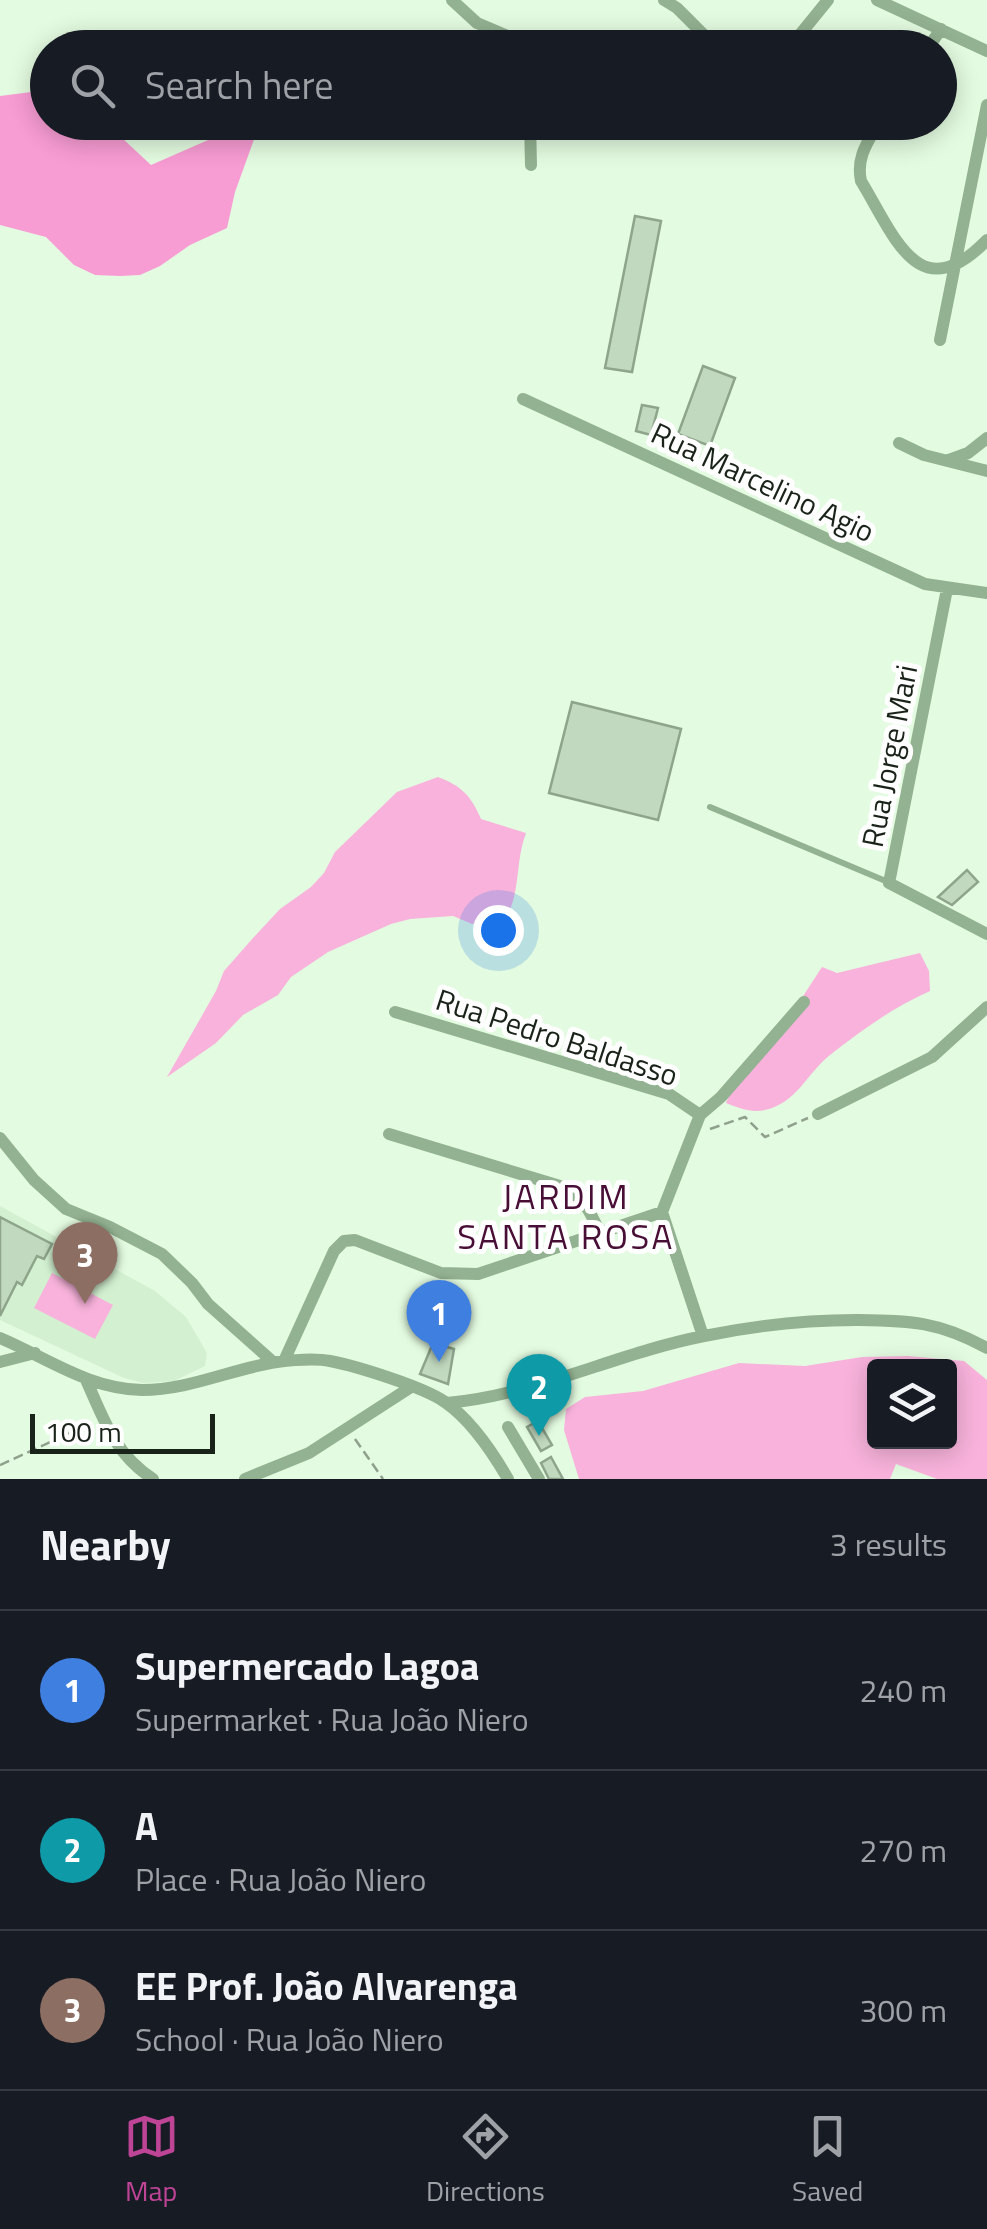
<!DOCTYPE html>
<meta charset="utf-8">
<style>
body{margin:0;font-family:"Titillium Web",sans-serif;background:#20242c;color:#f1f3f6}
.controls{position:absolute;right:30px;bottom:30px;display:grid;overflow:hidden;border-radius:10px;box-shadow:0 5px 25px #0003}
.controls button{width:90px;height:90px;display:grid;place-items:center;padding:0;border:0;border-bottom:2px solid #363941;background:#171b24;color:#f1f3f6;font:50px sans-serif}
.scale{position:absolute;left:30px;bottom:25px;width:185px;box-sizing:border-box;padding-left:10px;border:5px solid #1a2319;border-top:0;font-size:28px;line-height:35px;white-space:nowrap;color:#1a2319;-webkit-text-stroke:8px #fff;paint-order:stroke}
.you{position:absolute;left:498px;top:930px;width:35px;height:35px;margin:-25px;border:8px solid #fff;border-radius:50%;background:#1a73e8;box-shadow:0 0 0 15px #1a73e833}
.badge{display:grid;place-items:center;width:65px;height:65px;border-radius:50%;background:#be4496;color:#fff;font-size:32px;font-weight:700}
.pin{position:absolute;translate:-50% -82px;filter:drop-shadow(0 2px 5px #0008)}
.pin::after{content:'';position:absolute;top:52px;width:35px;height:30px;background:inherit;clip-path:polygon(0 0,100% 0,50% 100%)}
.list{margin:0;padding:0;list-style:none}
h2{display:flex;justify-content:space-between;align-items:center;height:130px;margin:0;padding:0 40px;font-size:42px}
h2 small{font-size:32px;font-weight:400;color:#9ea1a6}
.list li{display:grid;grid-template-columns:65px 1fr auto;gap:30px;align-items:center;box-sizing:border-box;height:160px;padding:0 40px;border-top:2px solid #363941}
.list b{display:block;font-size:38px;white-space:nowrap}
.list p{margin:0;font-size:32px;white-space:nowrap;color:#9ea1a6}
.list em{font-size:32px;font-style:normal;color:#9ea1a6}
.icon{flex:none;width:55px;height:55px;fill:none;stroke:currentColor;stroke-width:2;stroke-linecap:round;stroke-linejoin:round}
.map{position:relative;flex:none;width:987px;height:1479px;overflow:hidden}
.search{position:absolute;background:#171b24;box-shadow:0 5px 25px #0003;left:30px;right:30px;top:30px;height:110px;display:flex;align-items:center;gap:25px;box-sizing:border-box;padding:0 35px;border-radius:55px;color:#9ea1a6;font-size:38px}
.sheet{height:610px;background:#171b24}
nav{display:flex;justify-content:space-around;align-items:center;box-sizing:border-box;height:140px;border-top:2px solid #363941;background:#171b24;font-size:28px;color:#9ea1a6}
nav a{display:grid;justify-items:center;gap:5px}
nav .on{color:#be4496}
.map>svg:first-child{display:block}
.built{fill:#d3f1d1}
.green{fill:#f8b2db;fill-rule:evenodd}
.forest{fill:#f89cd4}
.building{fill:#c1d9bf;stroke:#8ea58c;stroke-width:2.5}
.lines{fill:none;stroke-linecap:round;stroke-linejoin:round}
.path{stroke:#8fa18d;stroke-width:2.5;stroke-dasharray:10 5;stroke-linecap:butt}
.lane{stroke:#93b291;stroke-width:6}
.street{stroke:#93b291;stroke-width:12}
.labels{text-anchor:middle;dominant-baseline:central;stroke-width:10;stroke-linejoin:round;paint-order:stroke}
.street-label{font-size:30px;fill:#1a2319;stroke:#fff}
.quarter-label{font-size:35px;letter-spacing:2.5px;fill:#480e36;stroke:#fff}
</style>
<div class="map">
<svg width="987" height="1479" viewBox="0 0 987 1479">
<rect width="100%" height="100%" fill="#e3fbe0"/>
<path class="built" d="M 0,1206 L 155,1291 L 186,1317 L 207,1353 L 205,1366 L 174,1381 L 143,1383 L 124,1378 L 0,1320 Z"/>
<path class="green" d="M 438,777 C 462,786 471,796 481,819 L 526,833 C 516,859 520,885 510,910 L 472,924 L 453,916 L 410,919 L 391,924 L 328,952 L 291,977 L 278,995 L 243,1015 L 216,1043 L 167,1077 L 216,991 L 224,971 L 253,938 L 280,909 L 311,887 L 324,873 L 335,852 L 397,792 Z
M 920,953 L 929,971 L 930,991 C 890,1009 864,1029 830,1055 C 807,1073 797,1103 765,1110 C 751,1113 739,1108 726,1103 L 734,1084 L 796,1007 L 822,967 L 837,973 Z
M 52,1273 L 113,1305 L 95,1339 L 34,1308 Z
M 908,1356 L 964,1361 L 987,1380 L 987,1479 L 937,1479 L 896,1464 L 890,1479 L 579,1479 L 564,1430 L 566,1409 L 585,1397 L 643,1391 L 739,1363 L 805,1366 L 862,1357 ZM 950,1366 L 950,1442 L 874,1442 L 874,1366 Z"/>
<path class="forest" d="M 286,36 L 305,44 L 300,47 L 243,47 L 266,37 Z
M 47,90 L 48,122 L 106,123 L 151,165 L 231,130 L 238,123 L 260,123 L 235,192 L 227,228 L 190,245 L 160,266 L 140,275 L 120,276 L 95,275 L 74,265 L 46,237 L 0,225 L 0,96 Z"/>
<path class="building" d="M 635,216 L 661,221 L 632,372 L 605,368 Z
M 703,366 L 735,378 L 710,446 L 678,434 Z
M 642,405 L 658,408 L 651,435 L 636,431 Z
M 572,702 L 681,729 L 658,820 L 549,793 Z
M 967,870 L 978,882 L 952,905 L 938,897 Z
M 0,1217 L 52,1244 L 44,1259 L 37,1256 L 22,1285 L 17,1282 L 0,1316 Z
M 433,1343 L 454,1349 L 448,1384 L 420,1374 Z
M 538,1421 L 552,1445 L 541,1451 L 527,1427 Z
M 551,1457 L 563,1479 L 549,1479 L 541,1463 Z"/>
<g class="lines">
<path class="path" d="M 710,1129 L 745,1117 L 765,1137 L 808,1118
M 355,1439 L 383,1479
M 0,1465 L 92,1423"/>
<path class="lane" d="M 710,807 L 888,882"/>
<path class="street" d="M 452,0 L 477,23 L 515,39 L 524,48
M 664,0 L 677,8 L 717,48
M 877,0 L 987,51
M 789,48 L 828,0
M 928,48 L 941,29
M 530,122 L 531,165
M 879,122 C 867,143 856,158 861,181 C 895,237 919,310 987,240
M 940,340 L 987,105
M 523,399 L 925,584 L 987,593
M 899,443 L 924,455 L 987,471
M 949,460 L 968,453 L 987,438
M 947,589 L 889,883 L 987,934
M 395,1012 L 669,1094 L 700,1115
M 818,1114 L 932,1057 L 987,1007
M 389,1134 L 560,1186 C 584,1197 590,1211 601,1235
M 0,1138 L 34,1180 L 66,1209 L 110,1227 L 162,1254 L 192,1283 L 208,1304 L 273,1362
M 703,1336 L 662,1212 L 700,1115 L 721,1097 L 804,1002
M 0,1338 C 47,1358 89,1389 142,1390 C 189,1390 231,1369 277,1362 C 293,1360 314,1358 330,1361 C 356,1366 424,1387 445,1402 C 471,1420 493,1453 508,1479
M 284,1361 L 334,1251 L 344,1241 L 355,1240 L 441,1273 L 478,1274 L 662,1212
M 0,1362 L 35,1353
M 87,1382 C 105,1422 115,1454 153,1479
M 447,1403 C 536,1395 617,1353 704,1336 C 753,1326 806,1320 856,1320 C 911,1321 937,1321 987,1348
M 508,1427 L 539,1479
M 245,1479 L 309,1453 L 411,1387"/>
</g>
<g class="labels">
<g class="street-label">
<text transform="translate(763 482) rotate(25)">Rua Marcelino Agio</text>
<text transform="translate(889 756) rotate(-79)">Rua Jorge Mari</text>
<text transform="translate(557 1037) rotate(18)">Rua Pedro Baldasso</text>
</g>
<g class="quarter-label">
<text x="566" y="1196">JARDIM<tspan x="566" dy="40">SANTA ROSA</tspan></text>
</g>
</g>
</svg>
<div class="controls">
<button><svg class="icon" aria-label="layers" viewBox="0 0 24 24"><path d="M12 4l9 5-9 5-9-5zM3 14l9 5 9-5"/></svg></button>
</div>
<div class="scale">100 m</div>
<div class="you"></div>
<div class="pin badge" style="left:439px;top:1362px;background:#3f7fe0">1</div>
<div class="pin badge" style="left:539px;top:1436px;background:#0f9aa8">2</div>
<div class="pin badge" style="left:85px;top:1304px;background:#8d6e63">3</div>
<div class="search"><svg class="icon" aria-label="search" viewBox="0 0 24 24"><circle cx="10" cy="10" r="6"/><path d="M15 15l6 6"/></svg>Search here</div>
</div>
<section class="sheet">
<h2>Nearby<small>3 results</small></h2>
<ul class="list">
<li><span class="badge" style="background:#3f7fe0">1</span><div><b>Supermercado Lagoa</b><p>Supermarket · Rua João Niero</p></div><em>240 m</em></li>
<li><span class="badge" style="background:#0f9aa8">2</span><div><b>A</b><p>Place · Rua João Niero</p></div><em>270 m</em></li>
<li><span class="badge" style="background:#8d6e63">3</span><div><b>EE Prof. João Alvarenga</b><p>School · Rua João Niero</p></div><em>300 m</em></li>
</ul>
</section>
<nav>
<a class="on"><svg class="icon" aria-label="map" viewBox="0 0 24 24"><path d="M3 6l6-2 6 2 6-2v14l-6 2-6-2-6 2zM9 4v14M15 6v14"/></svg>Map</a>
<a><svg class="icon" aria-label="directions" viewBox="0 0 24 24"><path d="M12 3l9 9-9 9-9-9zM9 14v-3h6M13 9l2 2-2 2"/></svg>Directions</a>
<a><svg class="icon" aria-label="saved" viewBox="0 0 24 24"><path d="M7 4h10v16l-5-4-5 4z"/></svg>Saved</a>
</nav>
